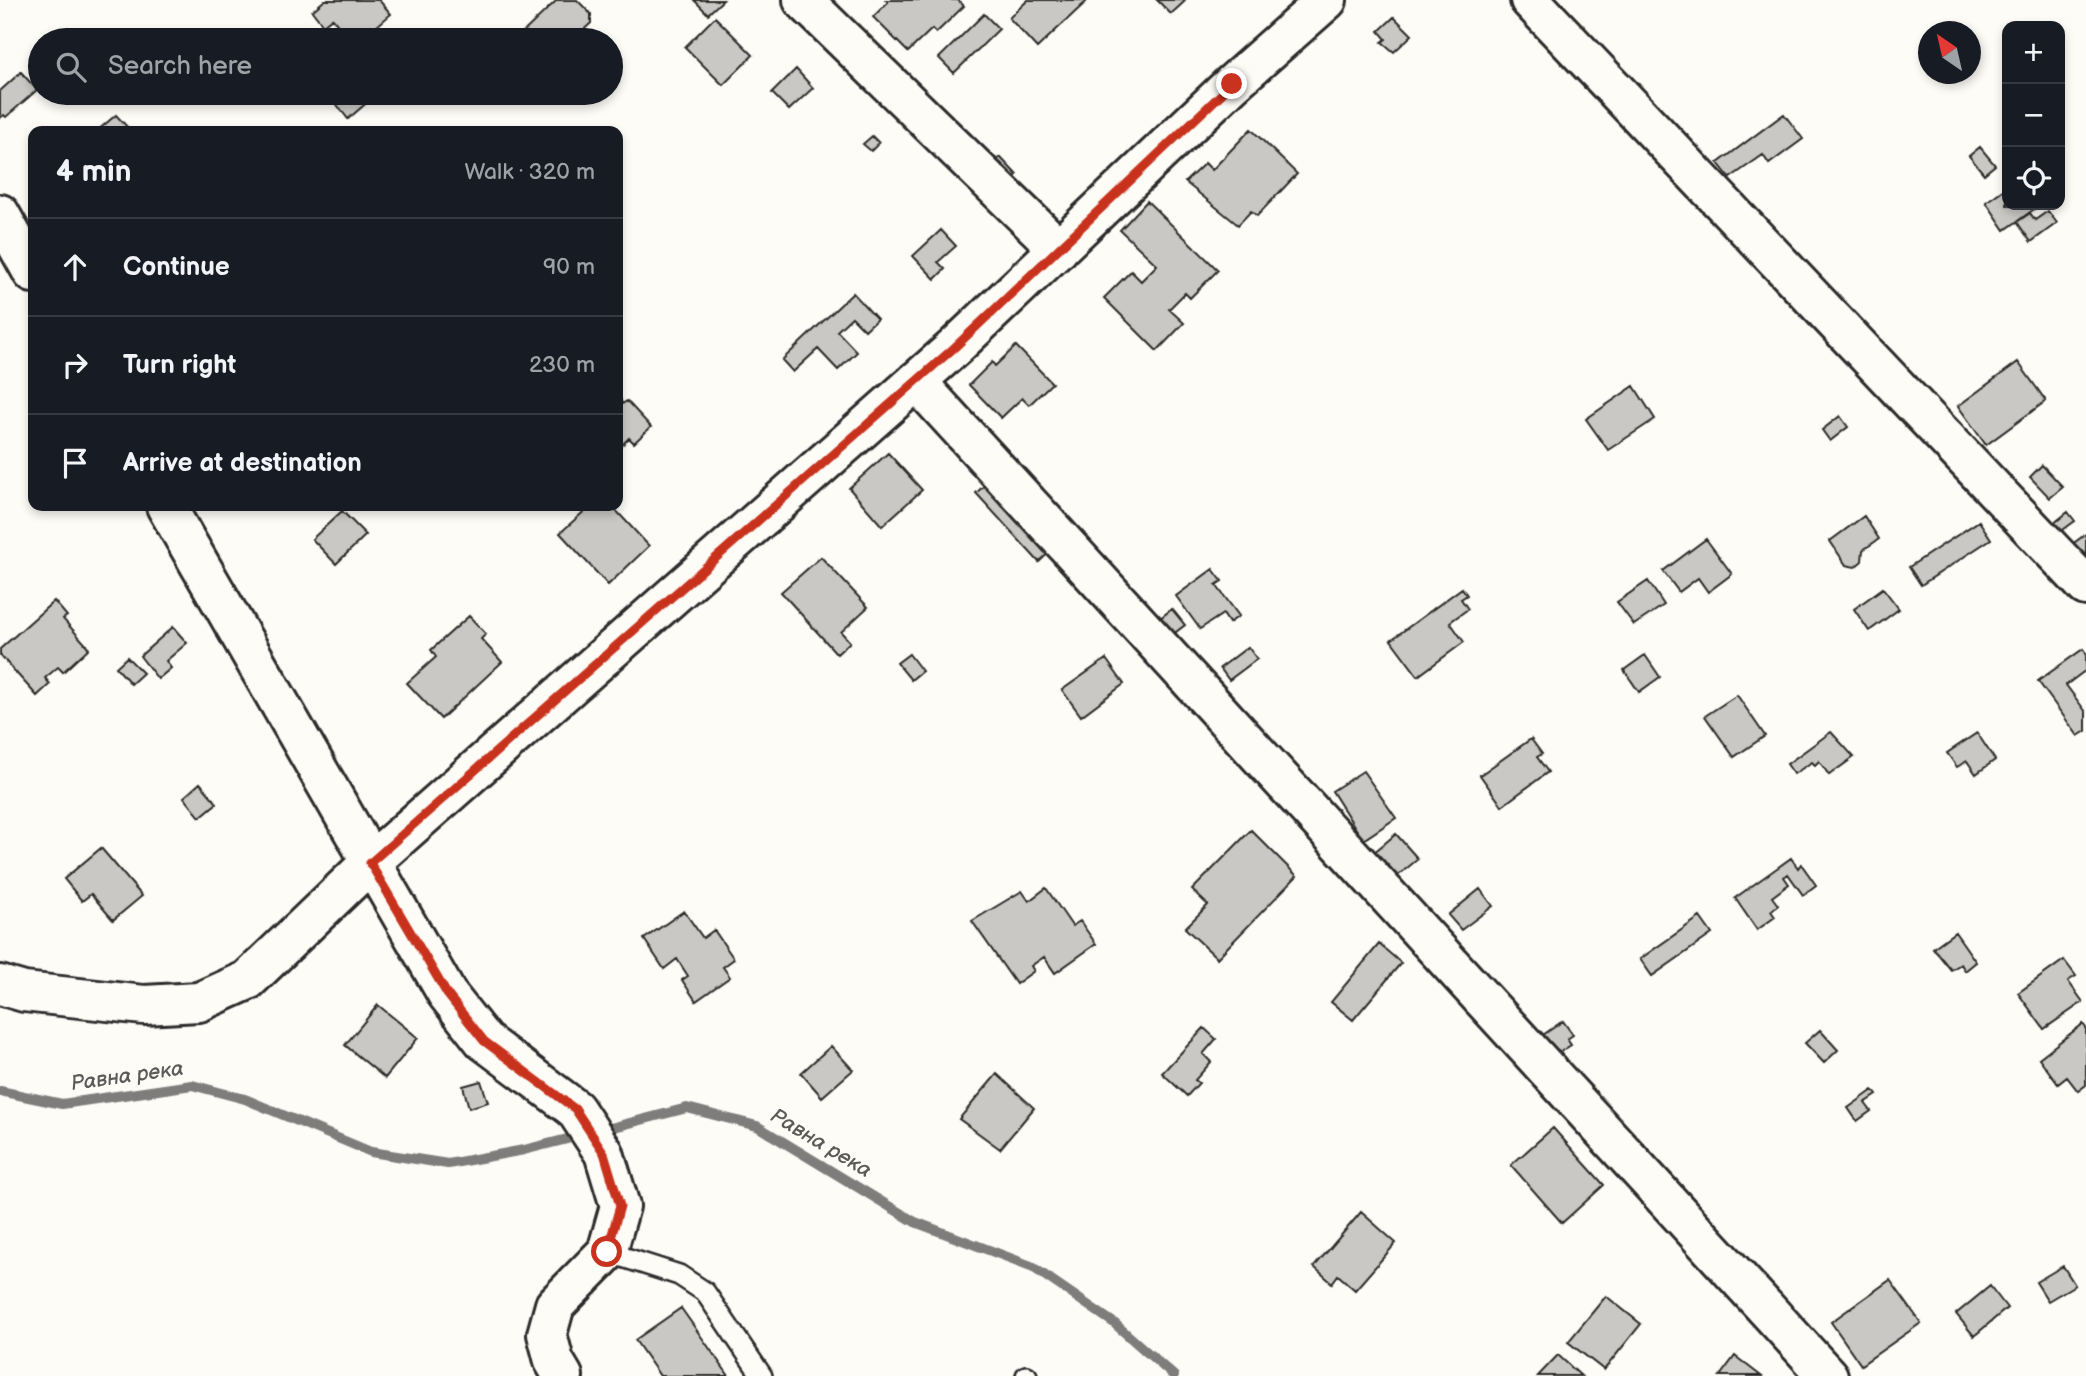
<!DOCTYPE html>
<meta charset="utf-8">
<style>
body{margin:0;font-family:"Balsamiq Sans",sans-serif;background:#20242c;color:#f1f3f6}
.controls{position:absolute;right:21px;top:21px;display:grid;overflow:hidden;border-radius:14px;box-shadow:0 4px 10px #0003}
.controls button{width:63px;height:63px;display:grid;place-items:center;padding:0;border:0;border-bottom:2px solid #363941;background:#171b24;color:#f1f3f6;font:35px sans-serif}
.compass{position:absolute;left:1918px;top:21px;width:63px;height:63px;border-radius:50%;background:#171b24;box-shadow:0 4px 10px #0003;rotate:326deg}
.stop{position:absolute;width:21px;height:21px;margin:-16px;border:5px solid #c8321e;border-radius:50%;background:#fff}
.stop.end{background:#c8321e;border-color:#fff;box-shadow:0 2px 7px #0008}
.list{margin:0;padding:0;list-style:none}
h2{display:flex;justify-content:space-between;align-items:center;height:91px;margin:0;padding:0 28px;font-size:30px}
h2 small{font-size:23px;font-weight:400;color:#9ea1a6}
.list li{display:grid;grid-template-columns:46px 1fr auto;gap:21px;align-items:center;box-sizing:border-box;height:98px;padding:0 28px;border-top:2px solid #363941}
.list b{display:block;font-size:26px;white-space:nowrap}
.list em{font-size:23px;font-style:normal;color:#9ea1a6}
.icon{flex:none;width:38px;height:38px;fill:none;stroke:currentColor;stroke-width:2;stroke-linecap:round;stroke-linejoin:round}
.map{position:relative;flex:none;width:2086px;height:1376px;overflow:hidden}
.search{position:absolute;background:#171b24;box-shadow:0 4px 10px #0003;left:28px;top:28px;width:595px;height:77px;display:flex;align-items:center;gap:18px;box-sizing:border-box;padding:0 24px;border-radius:38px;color:#9ea1a6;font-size:26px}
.panel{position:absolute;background:#171b24;box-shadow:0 4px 10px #0003;left:28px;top:126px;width:595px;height:385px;border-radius:14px}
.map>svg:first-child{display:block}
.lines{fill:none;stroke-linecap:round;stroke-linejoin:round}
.stream{stroke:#7e7d7b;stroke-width:10}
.building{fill:#c9c8c4;stroke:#2b2b2b;stroke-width:2}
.service-casing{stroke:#2b2b2b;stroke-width:24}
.minor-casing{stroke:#2b2b2b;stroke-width:44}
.service{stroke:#fdfcf7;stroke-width:19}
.minor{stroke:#fdfcf7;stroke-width:38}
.route{stroke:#c8321e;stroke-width:9}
.labels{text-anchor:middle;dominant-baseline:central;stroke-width:5;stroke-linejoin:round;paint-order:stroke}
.water-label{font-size:21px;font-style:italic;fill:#5b5b5a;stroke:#fdfcf7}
</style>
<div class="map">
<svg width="2086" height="1376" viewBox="0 0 2086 1376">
<rect width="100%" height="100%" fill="#fdfcf7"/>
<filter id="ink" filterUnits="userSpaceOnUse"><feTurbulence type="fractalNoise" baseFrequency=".0143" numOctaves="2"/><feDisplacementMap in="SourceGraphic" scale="14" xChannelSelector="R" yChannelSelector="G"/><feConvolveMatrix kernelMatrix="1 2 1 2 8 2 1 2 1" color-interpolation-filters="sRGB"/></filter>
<g filter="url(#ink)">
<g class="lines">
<path class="stream" d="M 0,1091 L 62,1104 L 192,1085 L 245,1099 L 371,1152 L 448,1164 L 524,1150 L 583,1135
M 599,1131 L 687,1108 L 757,1126 L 915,1222 L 1031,1266 L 1114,1323 L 1174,1376"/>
</g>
<path class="building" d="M 325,0 L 379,0 L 391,14 L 361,40 L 341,40 L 339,38 L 345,34 L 332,18 L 323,25 L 312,11 Z
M 557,0 L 577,0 L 591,14 L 591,23 L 573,40 L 515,40 Z
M 694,0 L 723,0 L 708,14 Z
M 886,0 L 958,0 L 964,6 L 936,33 L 932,29 L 908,52 L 873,17 L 888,2 Z
M 1028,0 L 1088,0 L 1037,48 L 1009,18 Z
M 1157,0 L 1184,0 L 1185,1 L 1171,14 Z
M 984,14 L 999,29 L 954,73 L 939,58 Z
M 715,17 L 753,55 L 723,85 L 685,47 Z
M 1394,17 L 1412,35 L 1394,52 L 1382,42 L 1386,39 L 1379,31 Z
M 796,69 L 813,88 L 789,110 L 772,93 Z
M 21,72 L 37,90 L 6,117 L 4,115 L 0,118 L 0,91 Z
M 328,93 L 378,93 L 348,119 Z
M 1784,114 L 1803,139 L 1769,164 L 1763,155 L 1730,178 L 1718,163 Z
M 116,115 L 131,131 L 97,131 Z
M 1251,129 L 1297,174 L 1257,216 L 1251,211 L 1238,225 L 1185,182 L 1205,163 L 1212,170 Z
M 872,136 L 879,143 L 871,151 L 863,144 Z
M 1980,147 L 1995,165 L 1984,174 L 1969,156 Z
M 1000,157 L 1017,175 L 993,198 L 976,180 Z
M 2007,187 L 2007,205 L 2040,205 L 2005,230 L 1986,202 Z
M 1147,201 L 1218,270 L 1190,298 L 1185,293 L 1169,309 L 1184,323 L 1157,351 L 1104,298 L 1131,271 L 1141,281 L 1157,265 L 1120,230 Z
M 2048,211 L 2057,223 L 2031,242 L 2017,222 L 2030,213 L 2035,220 Z
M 941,230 L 956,246 L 938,262 L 945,269 L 935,279 L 913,256 Z
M 853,293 L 877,319 L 865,330 L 852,317 L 837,331 L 857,352 L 838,370 L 818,349 L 793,372 L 782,360 Z
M 1016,346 L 1052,383 L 1029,405 L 1022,398 L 1001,418 L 969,385 L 992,362 L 995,366 Z
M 2018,362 L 2046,401 L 1986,445 L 1958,406 Z
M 1634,386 L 1655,419 L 1608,450 L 1586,419 Z
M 618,391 L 622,404 L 627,401 L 651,427 L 634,443 L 629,438 L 618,449 Z
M 1840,416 L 1848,427 L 1830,441 L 1822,430 Z
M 888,453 L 922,490 L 882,526 L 849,488 Z
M 2042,465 L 2063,487 L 2050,498 L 2030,477 Z
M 996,475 L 1058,544 L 1039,562 L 976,493 Z
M 590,506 L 612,506 L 649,546 L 608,585 L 560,533 Z
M 342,511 L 366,535 L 336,564 L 312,539 Z
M 2068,512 L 2075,521 L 2060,532 L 2053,524 Z
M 1864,516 L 1879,539 L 1863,550 L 1862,561 L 1855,567 L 1846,565 L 1830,541 Z
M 1979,521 L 1991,539 L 1921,585 L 1909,567 Z
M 2086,534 L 2086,566 L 2071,545 Z
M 1706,539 L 1732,574 L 1708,592 L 1698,578 L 1679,592 L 1663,571 Z
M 821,557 L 868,607 L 841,632 L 850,642 L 837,654 L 781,592 Z
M 1213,569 L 1222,581 L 1216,585 L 1239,616 L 1229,623 L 1223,614 L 1200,629 L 1176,596 Z
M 1648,581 L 1664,605 L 1634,625 L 1617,602 Z
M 1462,588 L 1467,595 L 1461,599 L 1468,609 L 1450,622 L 1464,642 L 1418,676 L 1391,640 Z
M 1883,588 L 1899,609 L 1869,631 L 1854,609 Z
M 54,601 L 67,616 L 63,619 L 89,648 L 63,672 L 58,667 L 45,678 L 50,684 L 37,696 L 0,655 L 0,649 Z
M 1172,609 L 1185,625 L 1172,635 L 1159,619 Z
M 469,616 L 486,634 L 481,639 L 502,662 L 441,719 L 407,683 L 436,657 L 431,650 Z
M 173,627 L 187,643 L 166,661 L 171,668 L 158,679 L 140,656 Z
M 1248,647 L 1257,659 L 1229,680 L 1220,668 Z
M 2083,649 L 2086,653 L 2086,670 L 2066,685 L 2086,712 L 2086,731 L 2078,736 L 2038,681 Z
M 909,654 L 922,671 L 911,680 L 897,663 Z
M 1645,655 L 1660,677 L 1639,692 L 1624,670 Z
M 127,657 L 143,673 L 131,684 L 116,667 Z
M 1106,659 L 1124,684 L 1081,716 L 1062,690 Z
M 1737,695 L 1765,736 L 1734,757 L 1705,716 Z
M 1831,732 L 1854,757 L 1829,775 L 1819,761 L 1815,765 L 1812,762 L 1794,774 L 1787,764 Z
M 1977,733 L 1995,760 L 1976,774 L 1967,761 L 1957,767 L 1947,753 Z
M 1531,739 L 1542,754 L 1537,757 L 1548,772 L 1502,806 L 1480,775 Z
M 1363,771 L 1396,818 L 1363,840 L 1332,791 Z
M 200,783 L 217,803 L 200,817 L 184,797 Z
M 1251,830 L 1297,876 L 1217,958 L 1185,928 L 1208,905 L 1192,890 Z
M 1396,834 L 1418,859 L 1389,883 L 1367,858 Z
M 101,848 L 142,896 L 113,920 L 91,894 L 82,901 L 64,879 Z
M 1791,858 L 1798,868 L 1801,864 L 1816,885 L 1803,895 L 1788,874 L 1784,877 L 1789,884 L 1772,897 L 1778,905 L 1771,911 L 1775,917 L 1757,930 L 1735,898 Z
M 1046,888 L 1072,926 L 1080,921 L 1096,944 L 1055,973 L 1044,957 L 1031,966 L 1034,971 L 1016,984 L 972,921 L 1022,891 L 1029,901 Z
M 1480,889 L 1493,906 L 1461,930 L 1448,915 Z
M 684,911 L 703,938 L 714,930 L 734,959 L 723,967 L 730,977 L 696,1001 L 682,980 L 688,976 L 677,959 L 664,969 L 644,939 Z
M 1700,917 L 1712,934 L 1652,976 L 1640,959 Z
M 1955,932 L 1976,962 L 1965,971 L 1961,964 L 1951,970 L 1933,948 Z
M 1379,944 L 1401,963 L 1353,1020 L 1331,1002 Z
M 2064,960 L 2076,976 L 2068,981 L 2083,1002 L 2044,1029 L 2018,993 Z
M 378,1005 L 418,1038 L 385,1078 L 345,1045 Z
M 1563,1021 L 1573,1035 L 1567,1039 L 1571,1045 L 1557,1054 L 1533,1042 Z
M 2083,1024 L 2086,1028 L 2086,1085 L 2078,1091 L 2067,1077 L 2058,1084 L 2039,1058 Z
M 1204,1028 L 1216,1039 L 1203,1054 L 1211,1062 L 1195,1080 L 1199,1083 L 1187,1096 L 1162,1073 Z
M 1820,1030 L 1838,1050 L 1824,1063 L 1805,1043 Z
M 831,1046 L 853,1070 L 822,1097 L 801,1073 Z
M 997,1074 L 1034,1108 L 1000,1149 L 959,1119 Z
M 481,1081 L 488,1102 L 469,1108 L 463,1086 Z
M 1873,1090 L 1877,1095 L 1865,1103 L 1871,1111 L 1857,1121 L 1848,1108 Z
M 1553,1128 L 1604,1185 L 1562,1223 L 1511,1165 Z
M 1361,1212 L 1396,1243 L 1355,1290 L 1338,1275 L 1332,1283 L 1314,1267 Z
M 2063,1266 L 2075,1285 L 2048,1301 L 2036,1282 Z
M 1890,1280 L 1921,1323 L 1861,1365 L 1831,1322 Z
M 1990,1286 L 2007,1308 L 1974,1336 L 1956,1314 Z
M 1606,1296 L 1641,1324 L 1604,1370 L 1568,1342 Z
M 681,1308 L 729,1376 L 660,1376 L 635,1340 Z
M 1558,1355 L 1581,1376 L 1538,1376 Z
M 1735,1356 L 1761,1376 L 1720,1376 Z"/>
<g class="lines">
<defs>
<path id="service" d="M 607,1252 L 679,1275 L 705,1292 L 762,1376
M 1026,1376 L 1027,1376"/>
<path id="minor" d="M 803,0 L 1059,249
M 1530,0 L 2086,586
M 0,214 L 33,273
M 916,381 L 1828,1376
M 166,506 L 447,994 L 484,1041 L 575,1109 L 604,1153 L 620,1206 L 607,1252 L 555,1305 L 547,1334 L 554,1361 L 563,1376
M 0,985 L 24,992 L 144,1005 L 199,1002 L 248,980 L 370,863 L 955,347 L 1232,84 L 1327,0"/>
</defs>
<use href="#service" class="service-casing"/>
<use href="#minor" class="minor-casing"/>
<use href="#service" class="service"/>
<use href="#minor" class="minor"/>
</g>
</g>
<g class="lines" filter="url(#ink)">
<path class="route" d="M 607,1252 L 620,1206 L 604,1153 L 575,1109 L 484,1041 L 447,994 L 370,863 L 955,347 L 1232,84"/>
</g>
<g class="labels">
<g class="water-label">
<text transform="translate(127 1076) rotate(-8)">Равна река</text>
<text transform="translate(821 1143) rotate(31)">Равна река</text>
</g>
</g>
</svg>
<div class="controls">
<button>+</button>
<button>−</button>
<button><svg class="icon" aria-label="locate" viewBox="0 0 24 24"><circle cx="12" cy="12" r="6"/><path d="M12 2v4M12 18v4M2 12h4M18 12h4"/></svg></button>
</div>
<svg class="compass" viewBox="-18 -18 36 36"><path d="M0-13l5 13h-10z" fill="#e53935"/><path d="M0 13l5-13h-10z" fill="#9ea1a6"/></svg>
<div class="stop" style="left:607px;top:1252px"></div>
<div class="stop end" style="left:1232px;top:84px"></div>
<div class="search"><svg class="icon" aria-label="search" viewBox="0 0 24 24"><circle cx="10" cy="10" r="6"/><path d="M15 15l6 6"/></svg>Search here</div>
<section class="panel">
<h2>4 min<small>Walk · 320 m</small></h2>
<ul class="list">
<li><svg class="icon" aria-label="ahead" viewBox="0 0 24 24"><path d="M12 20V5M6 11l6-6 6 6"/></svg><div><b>Continue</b></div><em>90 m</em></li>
<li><svg class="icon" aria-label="right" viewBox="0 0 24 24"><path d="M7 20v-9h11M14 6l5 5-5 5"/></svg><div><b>Turn right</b></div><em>230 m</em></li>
<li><svg class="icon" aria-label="arrive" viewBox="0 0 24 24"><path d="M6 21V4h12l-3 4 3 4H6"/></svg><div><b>Arrive at destination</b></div></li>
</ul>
</section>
</div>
